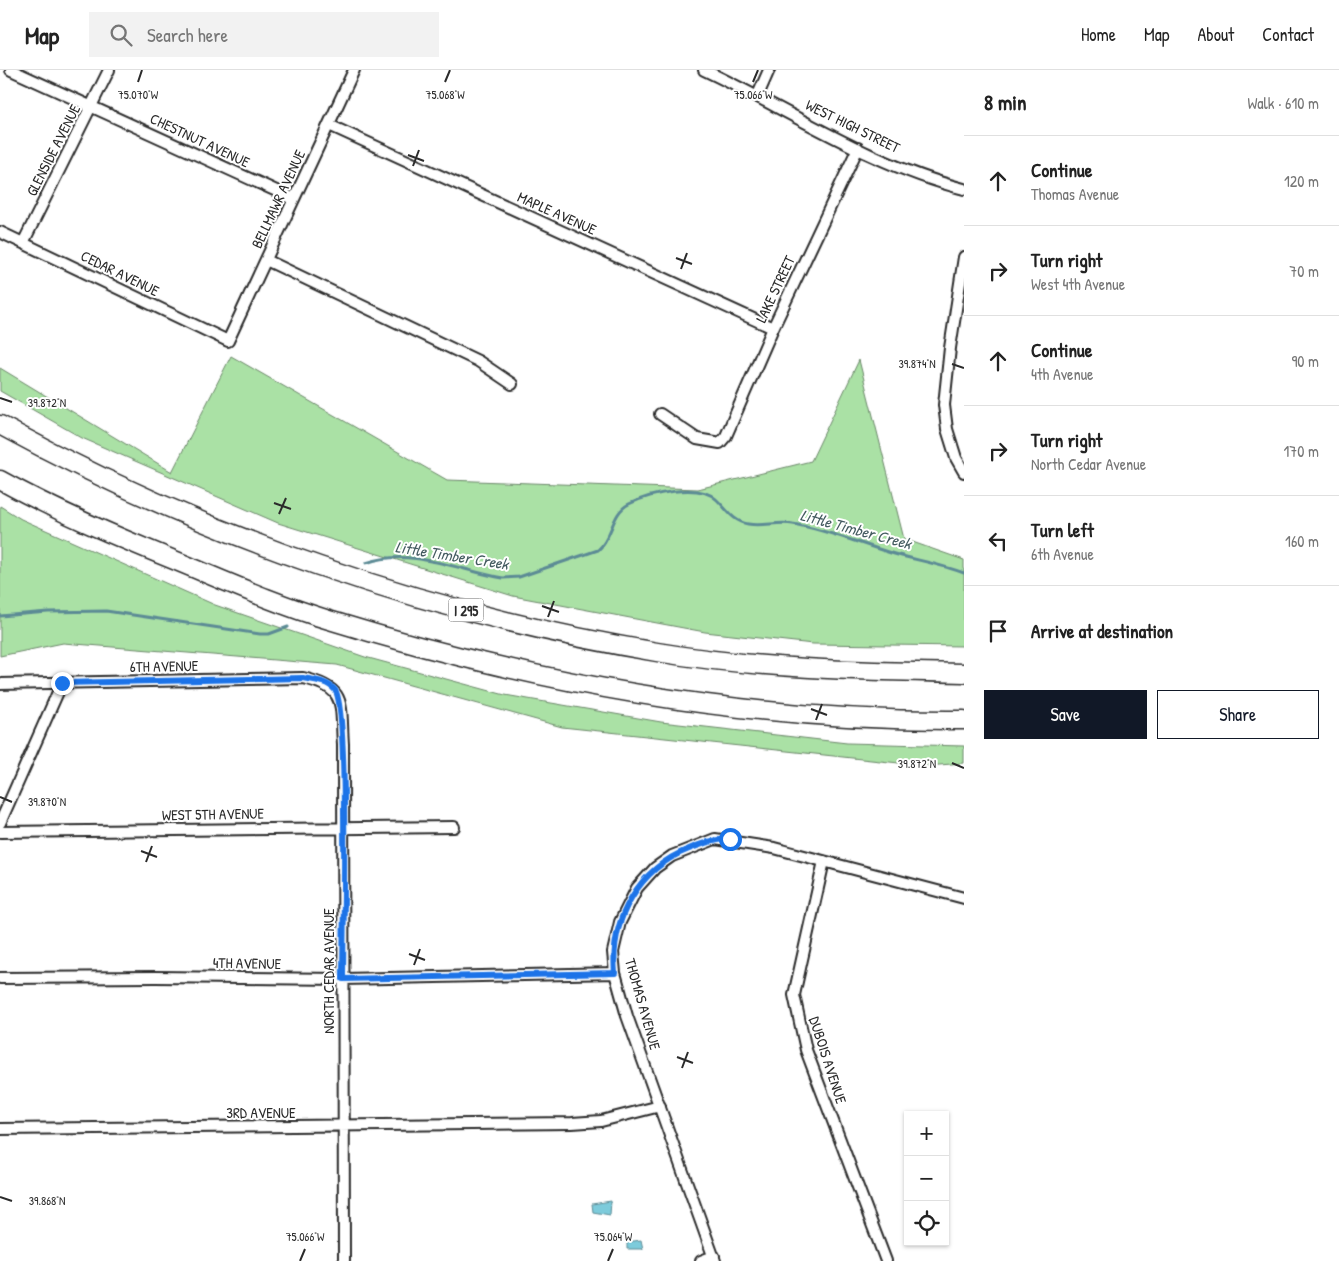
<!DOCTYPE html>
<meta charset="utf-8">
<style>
body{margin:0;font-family:"Patrick Hand",sans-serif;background:#f2f2f2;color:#222}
.controls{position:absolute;right:15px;bottom:15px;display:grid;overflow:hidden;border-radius:0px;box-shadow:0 1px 4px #0004}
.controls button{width:45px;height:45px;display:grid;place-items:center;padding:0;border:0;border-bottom:1px solid #e0e0e0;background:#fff;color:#222;font:25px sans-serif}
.stop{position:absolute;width:15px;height:15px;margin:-11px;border:4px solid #1a73e8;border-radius:50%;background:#fff}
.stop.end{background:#1a73e8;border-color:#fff;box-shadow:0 1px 5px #0008}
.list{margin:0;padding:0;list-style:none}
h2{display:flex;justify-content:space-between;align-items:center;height:65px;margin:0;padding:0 20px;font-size:21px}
h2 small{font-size:16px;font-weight:400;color:#767676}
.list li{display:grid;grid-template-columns:32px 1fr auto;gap:15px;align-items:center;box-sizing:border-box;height:90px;padding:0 20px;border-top:1px solid #e0e0e0}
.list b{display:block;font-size:19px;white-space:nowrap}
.list p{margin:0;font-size:16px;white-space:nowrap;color:#767676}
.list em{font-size:16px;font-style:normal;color:#767676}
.actions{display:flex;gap:10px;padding:15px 20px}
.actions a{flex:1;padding:11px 0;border:1px solid #111827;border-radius:0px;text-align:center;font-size:18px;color:#111827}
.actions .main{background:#111827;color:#fff}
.icon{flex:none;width:28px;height:28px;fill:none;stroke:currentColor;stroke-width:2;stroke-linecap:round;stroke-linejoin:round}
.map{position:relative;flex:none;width:964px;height:1191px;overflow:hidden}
header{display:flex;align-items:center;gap:30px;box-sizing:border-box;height:70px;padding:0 25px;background:#fff;border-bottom:1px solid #e0e0e0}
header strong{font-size:24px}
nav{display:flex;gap:28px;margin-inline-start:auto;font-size:18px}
.search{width:350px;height:45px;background:#f2f2f2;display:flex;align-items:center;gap:12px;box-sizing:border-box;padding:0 18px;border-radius:0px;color:#767676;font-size:19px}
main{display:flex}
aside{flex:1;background:#fff}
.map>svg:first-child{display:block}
.green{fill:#aae1a5;stroke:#6a8668}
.water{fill:#7dcbdb;stroke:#5c8b95}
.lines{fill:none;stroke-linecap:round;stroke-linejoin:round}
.stream{stroke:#5c8b95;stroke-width:3}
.street-casing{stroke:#2b2b2b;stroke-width:14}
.highway-casing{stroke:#2b2b2b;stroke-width:21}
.street{stroke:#fff;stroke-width:10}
.highway{stroke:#fff;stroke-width:18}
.route{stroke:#1a73e8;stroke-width:6}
.ticks{fill:none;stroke:#2b2b2b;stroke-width:2}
.labels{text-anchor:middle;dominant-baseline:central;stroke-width:4;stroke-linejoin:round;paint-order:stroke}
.shield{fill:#fff;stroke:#6b6b6b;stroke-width:1}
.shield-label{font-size:14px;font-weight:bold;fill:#2b2b2b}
.street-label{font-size:15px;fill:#2b2b2b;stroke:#fff}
.water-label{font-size:16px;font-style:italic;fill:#445b60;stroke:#fff}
.ticks-label{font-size:12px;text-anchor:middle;fill:#2b2b2b;stroke:#fff;stroke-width:4;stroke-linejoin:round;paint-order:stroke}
</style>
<header>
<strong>Map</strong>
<div class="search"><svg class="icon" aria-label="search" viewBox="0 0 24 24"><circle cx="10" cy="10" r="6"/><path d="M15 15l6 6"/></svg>Search here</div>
<nav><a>Home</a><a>Map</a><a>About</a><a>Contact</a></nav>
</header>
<main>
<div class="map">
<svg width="964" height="1191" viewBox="0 0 964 1191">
<rect width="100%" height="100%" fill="#fff"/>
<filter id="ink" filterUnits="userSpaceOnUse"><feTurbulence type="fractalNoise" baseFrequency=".02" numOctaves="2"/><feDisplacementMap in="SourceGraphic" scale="10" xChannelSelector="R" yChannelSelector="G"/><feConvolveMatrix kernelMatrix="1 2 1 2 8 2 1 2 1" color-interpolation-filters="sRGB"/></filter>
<g filter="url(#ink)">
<path class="green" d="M 231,286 L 447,410 L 698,419 L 811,391 L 859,290 L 904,469 L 964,490 L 964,576 L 813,574 L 705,562 L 513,526 L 278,453 L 82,368 L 0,321 L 0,298 L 172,402 Z
M 0,436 L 21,449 L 215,535 L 365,587 L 505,625 L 661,652 L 847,673 L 964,676 L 964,693 L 927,696 L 562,657 L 337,595 L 63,573 L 0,586 Z"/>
<path class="water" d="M 611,1131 L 610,1145 L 593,1142 L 592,1134 Z
M 641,1170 L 643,1179 L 627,1179 L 627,1172 Z"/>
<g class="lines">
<path class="stream" d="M 366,493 C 411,477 458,500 503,508 L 519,507 L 598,480 C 613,467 611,443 629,434 C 649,424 699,412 716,429 C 727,439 732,451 748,454 C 763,457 778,451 793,454 C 827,460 858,473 891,483 C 915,490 940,494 964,503
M 0,546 L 48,542 L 106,541 L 260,564 L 269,564 L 288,557"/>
<defs>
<path id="street" d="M 11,0 L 294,129
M 704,0 C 789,40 872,96 964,119
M 758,25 L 769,0
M 329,55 L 773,258
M 0,162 L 228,271 L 354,0
M 23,173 L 109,0
M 964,187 L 950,278 L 944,335 L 947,359 L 956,388 L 964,402
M 266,190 L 478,291 L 512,314
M 660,344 L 697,369 L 720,373 L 726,366 L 773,258 L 858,78
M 0,614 L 303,608 C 348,618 340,634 343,674 L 344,1191
M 0,753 L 62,613
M 0,762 L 454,757
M 824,791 L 794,925 L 806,980 L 886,1191
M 0,908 L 156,907 L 343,909 L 615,903
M 0,1059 L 572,1053 L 601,1051 L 660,1036
M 701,1191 L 714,1186
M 715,1191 L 627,946 L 615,903 L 613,882 L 620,852 L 637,818 L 655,798 L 672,786 L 715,769 L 774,778 L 964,828"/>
<path id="highway" d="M 0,355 C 203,466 428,544 657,582 C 758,599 861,601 964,603
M 0,410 C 56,441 115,466 174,490 C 225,511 276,534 329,550 C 533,613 750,652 964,650"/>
</defs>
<use href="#street" class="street-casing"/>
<use href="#highway" class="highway-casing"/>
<use href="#street" class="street"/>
<use href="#highway" class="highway"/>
</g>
</g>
<g class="lines" filter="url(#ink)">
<path class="route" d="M 62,613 L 303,608 C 313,610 328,611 335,620 C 349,637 343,871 343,909 L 615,903 C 610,849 638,799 689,779 C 704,773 714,769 730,769"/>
</g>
<path class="ticks" d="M 138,12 L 142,0M 445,12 L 450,0M 753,12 L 758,0M 408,85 L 424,91M 413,96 L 419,80M 676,188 L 692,194M 681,199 L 687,183M 952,294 L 964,298M 0,328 L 12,332M 274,433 L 291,439M 279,444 L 286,428M 542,536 L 559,542M 548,547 L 554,531M 811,639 L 827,645M 816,650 L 822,634M 952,693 L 964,698M 0,727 L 12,732M 141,781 L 157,787M 146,792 L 152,776M 409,884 L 425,890M 414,895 L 420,879M 677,987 L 693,993M 682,998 L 688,982M 0,1127 L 12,1131M 300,1191 L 305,1179M 608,1191 L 613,1179"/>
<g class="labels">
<rect class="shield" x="448.5" y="528.5" width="35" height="23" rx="4"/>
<g class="shield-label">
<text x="466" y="540">I 295</text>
</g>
<g class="street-label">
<text transform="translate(853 56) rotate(26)">WEST HIGH STREET</text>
<text transform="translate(200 70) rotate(25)">CHESTNUT AVENUE</text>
<text transform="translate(53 80) rotate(-63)">GLENSIDE AVENUE</text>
<text transform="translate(278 129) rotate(-65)">BELLMAWR AVENUE</text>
<text transform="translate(557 143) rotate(24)">MAPLE AVENUE</text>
<text transform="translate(120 203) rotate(26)">CEDAR AVENUE</text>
<text transform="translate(775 219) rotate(-65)">LAKE STREET</text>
<text transform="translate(164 596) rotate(-1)">6TH AVENUE</text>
<text transform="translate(213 744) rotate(-1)">WEST 5TH AVENUE</text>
<text transform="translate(247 893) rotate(1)">4TH AVENUE</text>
<text transform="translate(328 901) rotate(-90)">NORTH CEDAR AVENUE</text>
<text transform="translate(643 934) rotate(74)">THOMAS AVENUE</text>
<text transform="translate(828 990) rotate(72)">DUBOIS AVENUE</text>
<text x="261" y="1042">3RD AVENUE</text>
</g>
<g class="water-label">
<text transform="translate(856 459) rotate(15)">Little Timber Creek</text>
<text transform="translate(452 485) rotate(9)">Little Timber Creek</text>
</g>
</g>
<g class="ticks-label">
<text x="138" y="29">75.070°W</text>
<text x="445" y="29">75.068°W</text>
<text x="753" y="29">75.066°W</text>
<text x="917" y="298">39.874°N</text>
<text x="47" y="337">39.872°N</text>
<text x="917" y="698">39.872°N</text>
<text x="47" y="736">39.870°N</text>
<text x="47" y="1135">39.868°N</text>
<text x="305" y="1171">75.066°W</text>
<text x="613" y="1171">75.064°W</text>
</g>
</svg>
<div class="controls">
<button>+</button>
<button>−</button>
<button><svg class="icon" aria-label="locate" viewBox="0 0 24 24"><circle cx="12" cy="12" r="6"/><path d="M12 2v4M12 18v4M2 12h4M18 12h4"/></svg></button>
</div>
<div class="stop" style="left:730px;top:769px"></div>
<div class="stop end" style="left:62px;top:613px"></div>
</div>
<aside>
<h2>8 min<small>Walk · 610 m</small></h2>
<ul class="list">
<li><svg class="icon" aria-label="ahead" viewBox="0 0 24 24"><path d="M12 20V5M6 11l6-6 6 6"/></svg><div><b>Continue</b><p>Thomas Avenue</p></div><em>120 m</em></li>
<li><svg class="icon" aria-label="right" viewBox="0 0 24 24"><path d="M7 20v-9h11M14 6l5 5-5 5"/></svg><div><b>Turn right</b><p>West 4th Avenue</p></div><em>70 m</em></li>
<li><svg class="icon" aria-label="ahead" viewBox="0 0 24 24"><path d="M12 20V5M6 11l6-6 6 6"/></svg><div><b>Continue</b><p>4th Avenue</p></div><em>90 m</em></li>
<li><svg class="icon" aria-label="right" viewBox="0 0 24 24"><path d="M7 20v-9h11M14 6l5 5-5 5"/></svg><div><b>Turn right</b><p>North Cedar Avenue</p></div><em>170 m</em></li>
<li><svg class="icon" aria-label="left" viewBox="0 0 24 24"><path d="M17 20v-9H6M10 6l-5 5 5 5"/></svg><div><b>Turn left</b><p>6th Avenue</p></div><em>160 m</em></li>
<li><svg class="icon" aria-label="arrive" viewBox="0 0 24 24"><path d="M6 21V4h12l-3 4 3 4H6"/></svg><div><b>Arrive at destination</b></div></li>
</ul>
<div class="actions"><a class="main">Save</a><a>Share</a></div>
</aside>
</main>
